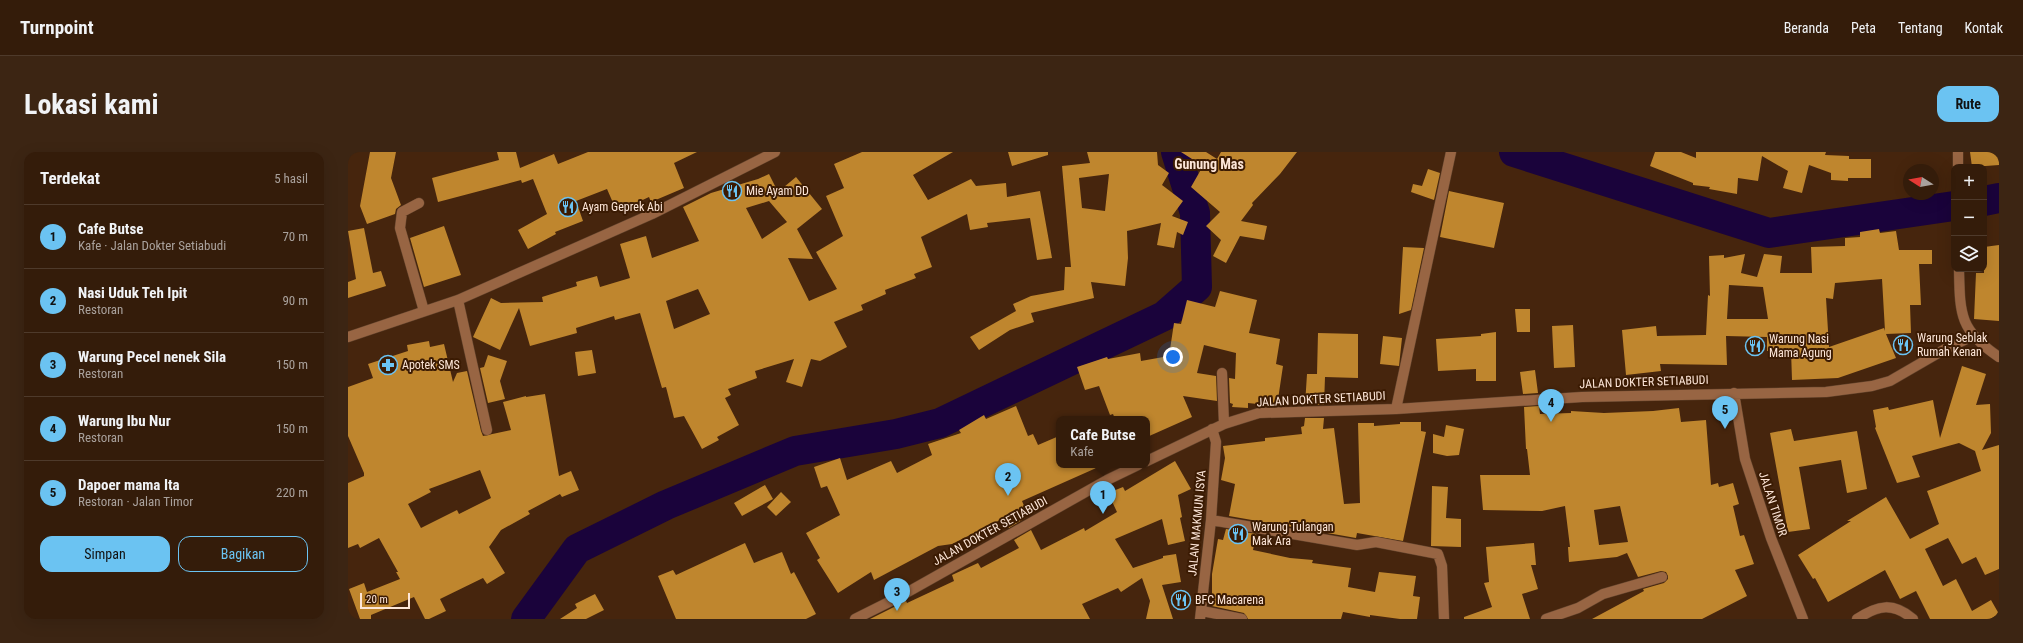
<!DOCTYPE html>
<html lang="id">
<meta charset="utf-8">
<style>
body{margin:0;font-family:"Roboto Condensed",sans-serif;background:#3c2513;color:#f1f3f6}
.controls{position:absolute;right:12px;top:12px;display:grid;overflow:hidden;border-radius:8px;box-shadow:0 4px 16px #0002}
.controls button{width:36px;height:36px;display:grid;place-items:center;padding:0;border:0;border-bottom:1px solid #4e3a2b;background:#341c0a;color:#f1f3f6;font:20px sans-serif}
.compass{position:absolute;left:1555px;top:12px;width:36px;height:36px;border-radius:50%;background:#341c0a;box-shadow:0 4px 16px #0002;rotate:281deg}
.scale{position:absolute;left:12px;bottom:10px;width:50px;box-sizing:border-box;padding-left:4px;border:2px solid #fde6d8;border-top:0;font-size:11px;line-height:14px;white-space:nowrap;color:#fde6d8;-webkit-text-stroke:3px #3b1b03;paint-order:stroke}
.you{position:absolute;left:825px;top:205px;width:14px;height:14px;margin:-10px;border:3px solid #fff;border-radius:50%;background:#1a73e8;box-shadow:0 0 0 6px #1a73e833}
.badge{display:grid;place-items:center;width:26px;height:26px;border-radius:50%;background:#6bc3f2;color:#111;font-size:13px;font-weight:700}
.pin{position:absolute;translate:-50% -33px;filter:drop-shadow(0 1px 2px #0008)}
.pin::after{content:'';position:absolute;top:21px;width:14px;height:12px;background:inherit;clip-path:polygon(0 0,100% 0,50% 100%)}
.popup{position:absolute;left:708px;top:264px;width:94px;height:52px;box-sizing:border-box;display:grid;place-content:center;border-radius:8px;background:#341c0a;filter:drop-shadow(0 1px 3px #0005);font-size:13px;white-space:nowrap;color:#a9a19c}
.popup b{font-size:15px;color:#f1f3f6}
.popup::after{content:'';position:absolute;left:50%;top:100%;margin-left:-8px;border:8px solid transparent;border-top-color:#341c0a}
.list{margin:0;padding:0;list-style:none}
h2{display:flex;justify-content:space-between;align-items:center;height:52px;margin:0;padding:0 16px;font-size:17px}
h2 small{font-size:13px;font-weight:400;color:#a9a19c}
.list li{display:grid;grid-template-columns:26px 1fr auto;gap:12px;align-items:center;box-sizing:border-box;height:64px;padding:0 16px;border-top:1px solid #4e3a2b}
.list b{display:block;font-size:15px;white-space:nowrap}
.list p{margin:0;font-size:13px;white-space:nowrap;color:#a9a19c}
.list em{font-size:13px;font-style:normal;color:#a9a19c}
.actions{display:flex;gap:8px;padding:12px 16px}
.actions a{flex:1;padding:9px 0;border:1px solid #6bc3f2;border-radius:12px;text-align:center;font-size:14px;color:#6bc3f2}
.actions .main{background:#6bc3f2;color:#111}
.icon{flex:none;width:22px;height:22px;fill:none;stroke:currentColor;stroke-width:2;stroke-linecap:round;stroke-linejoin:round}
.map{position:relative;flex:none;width:1651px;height:467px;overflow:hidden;border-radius:12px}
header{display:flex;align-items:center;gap:24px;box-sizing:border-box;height:56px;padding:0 20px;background:#341c0a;border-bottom:1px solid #4e3a2b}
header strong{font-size:19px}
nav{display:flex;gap:22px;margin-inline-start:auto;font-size:14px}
.intro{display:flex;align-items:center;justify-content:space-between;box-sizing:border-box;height:96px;padding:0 24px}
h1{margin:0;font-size:28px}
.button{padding:10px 18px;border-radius:12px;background:#6bc3f2;color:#111;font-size:14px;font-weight:700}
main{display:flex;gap:24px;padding:0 24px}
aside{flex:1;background:#341c0a;border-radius:12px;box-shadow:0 4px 16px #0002}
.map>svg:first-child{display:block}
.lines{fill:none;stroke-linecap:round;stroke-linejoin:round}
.river{stroke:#1a033b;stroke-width:30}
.building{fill:#bf862e;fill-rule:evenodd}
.minor-casing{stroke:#63442d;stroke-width:11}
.minor{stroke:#986543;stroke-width:10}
.labels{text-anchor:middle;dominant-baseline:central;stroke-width:4;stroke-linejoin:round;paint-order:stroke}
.poi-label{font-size:12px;fill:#fde6d8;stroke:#3b1b03;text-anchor:start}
.street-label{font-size:12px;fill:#fde6d8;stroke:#3b1b03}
.quarter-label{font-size:14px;font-weight:bold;fill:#fde6d8;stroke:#3b1b03}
</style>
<header>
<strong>Turnpoint</strong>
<nav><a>Beranda</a><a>Peta</a><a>Tentang</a><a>Kontak</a></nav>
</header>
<div class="intro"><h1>Lokasi kami</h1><a class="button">Rute</a></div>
<main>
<aside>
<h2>Terdekat<small>5 hasil</small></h2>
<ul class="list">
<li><span class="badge">1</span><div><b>Cafe Butse</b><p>Kafe · Jalan Dokter Setiabudi</p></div><em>70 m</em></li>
<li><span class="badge">2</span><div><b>Nasi Uduk Teh Ipit</b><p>Restoran</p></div><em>90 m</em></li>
<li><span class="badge">3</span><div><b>Warung Pecel nenek Sila</b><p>Restoran</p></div><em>150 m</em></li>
<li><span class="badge">4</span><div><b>Warung Ibu Nur</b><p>Restoran</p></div><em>150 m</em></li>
<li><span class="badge">5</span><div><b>Dapoer mama Ita</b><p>Restoran · Jalan Timor</p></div><em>220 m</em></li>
</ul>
<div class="actions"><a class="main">Simpan</a><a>Bagikan</a></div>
</aside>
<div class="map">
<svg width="1651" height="467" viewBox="0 0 1651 467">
<rect width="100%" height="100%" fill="#46250d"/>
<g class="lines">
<path class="river" d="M 1166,0 L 1421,81 L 1606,54
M 1636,49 L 1651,46
M 178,467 L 229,397 L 318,353 L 447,299 L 548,282 L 592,271 L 816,164 L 849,135 L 847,61 L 828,0"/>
</g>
<path class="building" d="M 22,0 L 48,0 L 43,26 L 53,53 L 48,57 L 47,62 L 19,72 L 12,54 Z
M 149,0 L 168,0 L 172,16 L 206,2 L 210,12 L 240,0 L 349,0 L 326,11 L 336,36 L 303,50 L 301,45 L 269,60 L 259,37 L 228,49 L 235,69 L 207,80 L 208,82 L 180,97 L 170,78 L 199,62 L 185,27 L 174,31 L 173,28 L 90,50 L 84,26 L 151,8 Z
M 514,0 L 605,0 L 565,23 L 580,48 L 623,27 L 628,34 L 658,31 L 659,45 L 692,39 L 704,106 L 689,108 L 682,66 L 639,71 L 640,75 L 622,78 L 619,62 L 573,85 L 584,115 L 566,122 L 568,126 L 537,138 L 538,142 L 513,153 L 515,158 L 486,170 L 499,195 L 472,209 L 463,207 L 454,235 L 438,230 L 446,207 L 407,219 L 409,226 L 380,237 L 383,243 L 377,246 L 391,273 L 369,285 L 371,288 L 354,297 L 336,264 L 326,266 L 318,235 L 314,236 L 292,161 L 267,168 L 266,164 L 228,176 L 229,181 L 182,194 L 171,156 L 152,198 L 125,185 L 143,146 L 153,151 L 195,150 L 194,145 L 229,134 L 228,130 L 249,124 L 252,135 L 282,126 L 272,92 L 298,84 L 304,106 L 351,89 L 335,55 L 363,41 L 410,27 L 421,22 L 430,40 L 448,25 L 474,57 L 449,77 L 465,107 L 440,106 L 461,149 L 489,137 L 468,100 L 495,84 L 478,44 L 496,36 L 486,12 ZM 421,49 L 439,70 L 414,87 L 398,56 ZM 350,137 L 362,162 L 326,177 L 318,149 Z
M 660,0 L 700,0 L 700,3 L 664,14 Z
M 739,0 L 809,0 L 810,13 L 821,21 L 814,33 L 835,49 L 824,64 L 840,70 L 835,83 L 829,80 L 826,96 L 809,93 L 813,71 L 779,79 L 780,106 L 777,134 L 743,130 L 746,146 L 683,161 L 686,170 L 662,178 L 631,198 L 622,185 L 668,159 L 665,152 L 683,144 L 716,138 L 717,115 L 723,115 L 714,14 L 742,11 ZM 761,22 L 757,59 L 734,56 L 731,26 Z
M 833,0 L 858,0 L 869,7 L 873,0 L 949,0 L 932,22 L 904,51 L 905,53 L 893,69 L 919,74 L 916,88 L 892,84 L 878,111 L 865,104 L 873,88 L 858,74 L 872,60 L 843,35 L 855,14 Z
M 1307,0 L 1333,0 L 1348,6 L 1348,0 L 1478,0 L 1477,3 L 1501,4 L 1501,7 L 1523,7 L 1523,26 L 1500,26 L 1500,29 L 1483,28 L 1483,21 L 1461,13 L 1454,41 L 1435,36 L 1440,19 L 1414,4 L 1410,29 L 1390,26 L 1389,42 L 1361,37 L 1362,35 L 1345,33 L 1345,31 L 1302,14 Z
M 1622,0 L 1651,0 L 1651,13 L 1624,15 Z
M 1080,17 L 1092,21 L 1086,48 L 1063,40 L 1065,32 L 1074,34 Z
M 1101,39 L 1156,51 L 1146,96 L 1092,85 Z
M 96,74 L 113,123 L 76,135 L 62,86 Z
M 16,76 L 25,121 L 33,119 L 38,134 L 0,146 L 0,130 L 8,127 L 0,79 Z
M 1531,77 L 1532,81 L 1548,79 L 1551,98 L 1584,98 L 1584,112 L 1571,112 L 1573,153 L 1562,153 L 1563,181 L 1538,182 L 1548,206 L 1490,226 L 1444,228 L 1443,198 L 1419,199 L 1419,185 L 1378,184 L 1379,213 L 1312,212 L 1313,219 L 1278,223 L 1274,178 L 1308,174 L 1309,184 L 1358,183 L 1360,143 L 1362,144 L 1361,104 L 1376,103 L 1376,106 L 1397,102 L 1393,121 L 1409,125 L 1416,102 L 1434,104 L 1432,121 L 1464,121 L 1463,95 L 1497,94 L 1497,86 L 1512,85 L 1512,80 ZM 1534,127 L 1537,179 L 1536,176 L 1481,195 L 1478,146 L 1485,147 L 1487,131 ZM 1381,133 L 1415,135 L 1420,167 L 1379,167 Z
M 1651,93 L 1651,169 L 1626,167 L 1628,121 L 1636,121 L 1636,95 Z
M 1055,95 L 1076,96 L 1063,158 L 1051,162 Z
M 872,139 L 909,148 L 901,181 L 932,187 L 928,212 L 935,214 L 929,254 L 900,251 L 900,256 L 884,255 L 885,252 L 882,251 L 881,226 L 887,227 L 888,201 L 856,193 L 849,221 L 868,224 L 869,249 L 835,244 L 844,265 L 799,285 L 799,267 L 767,267 L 765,262 L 762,263 L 751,234 L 737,238 L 729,215 L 759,205 L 760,207 L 792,201 L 793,209 L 821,204 L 826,171 L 833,172 L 839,148 L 867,155 Z
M 1167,157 L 1182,157 L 1182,180 L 1169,180 Z
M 1225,173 L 1227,215 L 1206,216 L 1204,174 Z
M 1148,180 L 1148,229 L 1128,229 L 1128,217 L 1090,219 L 1088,187 L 1133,184 L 1133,182 Z
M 970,181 L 1010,182 L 1010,226 L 977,225 L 976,253 L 957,253 L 959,222 L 969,222 Z
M 1035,184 L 1054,186 L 1051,214 L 1032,212 Z
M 81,189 L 82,195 L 96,192 L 105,230 L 109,221 L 119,219 L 133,279 L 135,284 L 163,278 L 155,250 L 178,244 L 178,245 L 197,242 L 211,324 L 223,319 L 231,338 L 214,345 L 212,342 L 180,359 L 182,362 L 153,378 L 141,395 L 157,421 L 139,432 L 135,426 L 92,447 L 98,459 L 81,467 L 77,467 L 66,445 L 23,463 L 23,467 L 12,467 L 1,437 L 16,431 L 19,440 L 52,427 L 48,420 L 50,420 L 31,386 L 12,396 L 10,392 L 0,396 L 0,331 L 16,324 L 16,321 L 0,284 L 0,235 L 25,226 L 20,212 L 60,199 L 59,193 ZM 132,318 L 143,346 L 111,362 L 109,358 L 73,376 L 60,352 L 83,340 L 81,337 Z
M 244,198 L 248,221 L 230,224 L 227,200 Z
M 140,203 L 159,209 L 152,229 L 157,247 L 140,251 L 132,216 L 136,215 Z
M 1614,214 L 1638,222 L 1628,253 L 1642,252 L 1643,281 L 1634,298 L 1651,293 L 1651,417 L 1637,423 L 1628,405 L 1614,412 L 1600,386 L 1577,397 L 1595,434 L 1608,427 L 1624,459 L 1643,448 L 1651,462 L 1642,467 L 1582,467 L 1568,439 L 1552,447 L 1537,418 L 1480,450 L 1467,426 L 1465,427 L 1450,403 L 1503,369 L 1499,369 L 1538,345 L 1562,387 L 1591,372 L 1579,339 L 1633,319 L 1627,299 L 1611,291 L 1564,304 L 1572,325 L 1549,331 L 1527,276 L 1528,275 L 1525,258 L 1540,255 L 1541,258 L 1585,248 L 1592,286 Z
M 1187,218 L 1190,241 L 1175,242 L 1172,220 Z
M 668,254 L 680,284 L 685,282 L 690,293 L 711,284 L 711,313 L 755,313 L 674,349 L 677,356 L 673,358 L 677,366 L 661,376 L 656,366 L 604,392 L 590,394 L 526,428 L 523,420 L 490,441 L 469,408 L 472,406 L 458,381 L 492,363 L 479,334 L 473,336 L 466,315 L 492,306 L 499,328 L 543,309 L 549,321 L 584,303 L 580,292 L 613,281 L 611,278 L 636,263 L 638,267 Z
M 1191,254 L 1192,262 L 1223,261 L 1223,259 L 1256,261 L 1305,259 L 1331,256 L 1333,270 L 1358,268 L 1363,333 L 1370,331 L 1371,335 L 1385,331 L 1391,352 L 1385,354 L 1392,384 L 1396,383 L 1406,412 L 1387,418 L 1399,444 L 1354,467 L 1244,467 L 1296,439 L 1295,437 L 1316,431 L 1320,427 L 1320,424 L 1318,420 L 1313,419 L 1290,425 L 1279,401 L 1269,405 L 1221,410 L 1220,395 L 1222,395 L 1217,354 L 1194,359 L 1135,358 L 1132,323 L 1182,323 L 1179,297 L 1178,297 L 1176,255 ZM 1272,354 L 1280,390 L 1251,393 L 1246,358 Z
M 957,266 L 976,266 L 975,277 L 986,276 L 996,352 L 1012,351 L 1010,271 L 1026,271 L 1026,274 L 1052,272 L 1052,270 L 1073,270 L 1073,279 L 1078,280 L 1055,389 L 1009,381 L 1008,386 L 881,364 L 887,332 L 873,328 L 877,306 L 875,294 L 917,289 L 917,286 L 954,282 L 953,275 L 956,274 Z
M 1098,273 L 1116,277 L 1111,303 L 1099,304 L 1085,301 L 1085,282 L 1096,285 Z
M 1443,277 L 1446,289 L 1509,279 L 1519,337 L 1499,341 L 1493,308 L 1451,315 L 1462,377 L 1440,380 L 1422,281 Z
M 827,309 L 843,337 L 830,343 L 834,365 L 832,366 L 837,389 L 820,393 L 814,367 L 767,387 L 785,416 L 815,406 L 815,404 L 828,402 L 833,430 L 814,433 L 825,467 L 798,467 L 802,449 L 794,426 L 773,440 L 770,436 L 734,452 L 742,467 L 522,467 L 558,449 L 559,451 L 606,429 L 604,423 L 630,411 L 633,416 L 671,396 L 666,388 L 683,378 L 693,398 L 736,376 L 737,379 L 769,360 L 760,341 L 775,335 L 777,339 Z
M 417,333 L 425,347 L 394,364 L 386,351 Z
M 1084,334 L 1100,335 L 1098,366 L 1113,367 L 1113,395 L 1083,394 Z
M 433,340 L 443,350 L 428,364 L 419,355 Z
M 878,377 L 908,382 L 905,398 L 942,406 L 965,408 L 964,411 L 1003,416 L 1000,435 L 1027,440 L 1031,420 L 1068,424 L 1065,444 L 1072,445 L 1069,467 L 1052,467 L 1022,463 L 1022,465 L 995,460 L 993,467 L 900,467 L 896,461 L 864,454 L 864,422 L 870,387 L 875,388 Z
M 397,391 L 406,411 L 434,400 L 443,422 L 446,420 L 468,462 L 458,467 L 328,467 L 310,424 L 325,418 L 328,423 Z
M 1186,391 L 1188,413 L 1183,413 L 1190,437 L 1174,442 L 1182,467 L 1116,467 L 1116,465 L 1144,455 L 1136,431 L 1141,430 L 1138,395 Z
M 247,442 L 256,458 L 238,467 L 212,467 L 229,456 L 227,452 Z"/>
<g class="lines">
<defs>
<path id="minor" d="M 1610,0 L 1610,15
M 71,51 L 54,60 L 52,76 L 76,159
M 1611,117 C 1612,162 1611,178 1651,205
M 110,148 L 139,278
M 0,185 L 110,148 L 304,62 L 427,0
M 874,221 L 876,272
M 1386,241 L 1397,307 L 1423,386 L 1455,467
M 1048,257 L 1103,0
M 799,309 L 876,272 L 911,261 L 1048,257 L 1234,245 L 1478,240 L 1524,234 L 1542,229 L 1599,196 L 1625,184
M 863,368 L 1009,393 L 1028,390 L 1090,402 L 1094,414 L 1096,467
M 854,459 L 894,467
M 507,467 L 551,445 L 759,328 L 790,313
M 852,467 L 863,368 L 868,290 L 864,277
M 1198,467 L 1230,456 L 1255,442 L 1314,425
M 1509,467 C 1530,453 1545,450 1565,467"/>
</defs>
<use href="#minor" class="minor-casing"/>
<use href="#minor" class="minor"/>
</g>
<defs>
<symbol id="restaurant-ring" viewBox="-11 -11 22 22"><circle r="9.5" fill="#3b1b03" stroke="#6bc3f2" stroke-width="1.5"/><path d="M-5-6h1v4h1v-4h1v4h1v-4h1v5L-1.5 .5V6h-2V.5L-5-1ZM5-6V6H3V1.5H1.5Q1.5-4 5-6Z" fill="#6bc3f2"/></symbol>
<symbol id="pharmacy-ring" viewBox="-11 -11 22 22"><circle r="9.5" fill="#3b1b03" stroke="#6bc3f2" stroke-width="1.5"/><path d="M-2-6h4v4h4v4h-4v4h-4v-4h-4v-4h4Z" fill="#6bc3f2"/></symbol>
</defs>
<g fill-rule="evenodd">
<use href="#restaurant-ring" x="373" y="28" width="22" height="22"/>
<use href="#restaurant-ring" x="209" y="44" width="22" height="22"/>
<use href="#restaurant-ring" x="1544" y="182" width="22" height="22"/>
<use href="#restaurant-ring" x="1396" y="183" width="22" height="22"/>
<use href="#pharmacy-ring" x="29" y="202" width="22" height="22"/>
<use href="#restaurant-ring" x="879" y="371" width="22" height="22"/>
<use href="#restaurant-ring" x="822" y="437" width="22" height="22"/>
</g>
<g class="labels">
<g class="poi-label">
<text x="398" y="39">Mie Ayam DD</text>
<text x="234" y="55">Ayam Geprek Abi</text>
<text x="1569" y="186">Warung Seblak<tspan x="1569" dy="14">Rumah Kenan</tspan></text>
<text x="1421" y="187">Warung Nasi<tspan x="1421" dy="14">Mama Agung</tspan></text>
<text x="54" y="213">Apotek SMS</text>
<text x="904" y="375">Warung Tulangan<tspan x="904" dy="14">Mak Ara</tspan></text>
<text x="847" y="448">BFC Macarena</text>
</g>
<g class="street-label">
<text transform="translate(1296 230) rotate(-2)">JALAN DOKTER SETIABUDI</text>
<text transform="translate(973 247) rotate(-3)">JALAN DOKTER SETIABUDI</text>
<text transform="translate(1425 352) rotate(72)">JALAN TIMOR</text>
<text transform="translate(849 371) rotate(-85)">JALAN MAKMUN ISYA</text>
<text transform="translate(642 379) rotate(-29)">JALAN DOKTER SETIABUDI</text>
</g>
<g class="quarter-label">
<text x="861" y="12">Gunung Mas</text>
</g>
</g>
</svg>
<div class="controls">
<button>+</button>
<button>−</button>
<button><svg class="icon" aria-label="layers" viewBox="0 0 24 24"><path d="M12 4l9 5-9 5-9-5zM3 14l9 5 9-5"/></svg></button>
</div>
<svg class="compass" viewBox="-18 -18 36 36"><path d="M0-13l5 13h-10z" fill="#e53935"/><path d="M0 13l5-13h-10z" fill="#a9a19c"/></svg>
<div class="scale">20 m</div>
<div class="you"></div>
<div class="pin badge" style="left:755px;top:362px">1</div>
<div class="popup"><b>Cafe Butse</b>Kafe</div>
<div class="pin badge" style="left:660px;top:344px">2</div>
<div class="pin badge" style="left:549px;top:459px">3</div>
<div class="pin badge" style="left:1203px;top:270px">4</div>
<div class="pin badge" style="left:1377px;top:277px">5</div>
</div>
</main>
